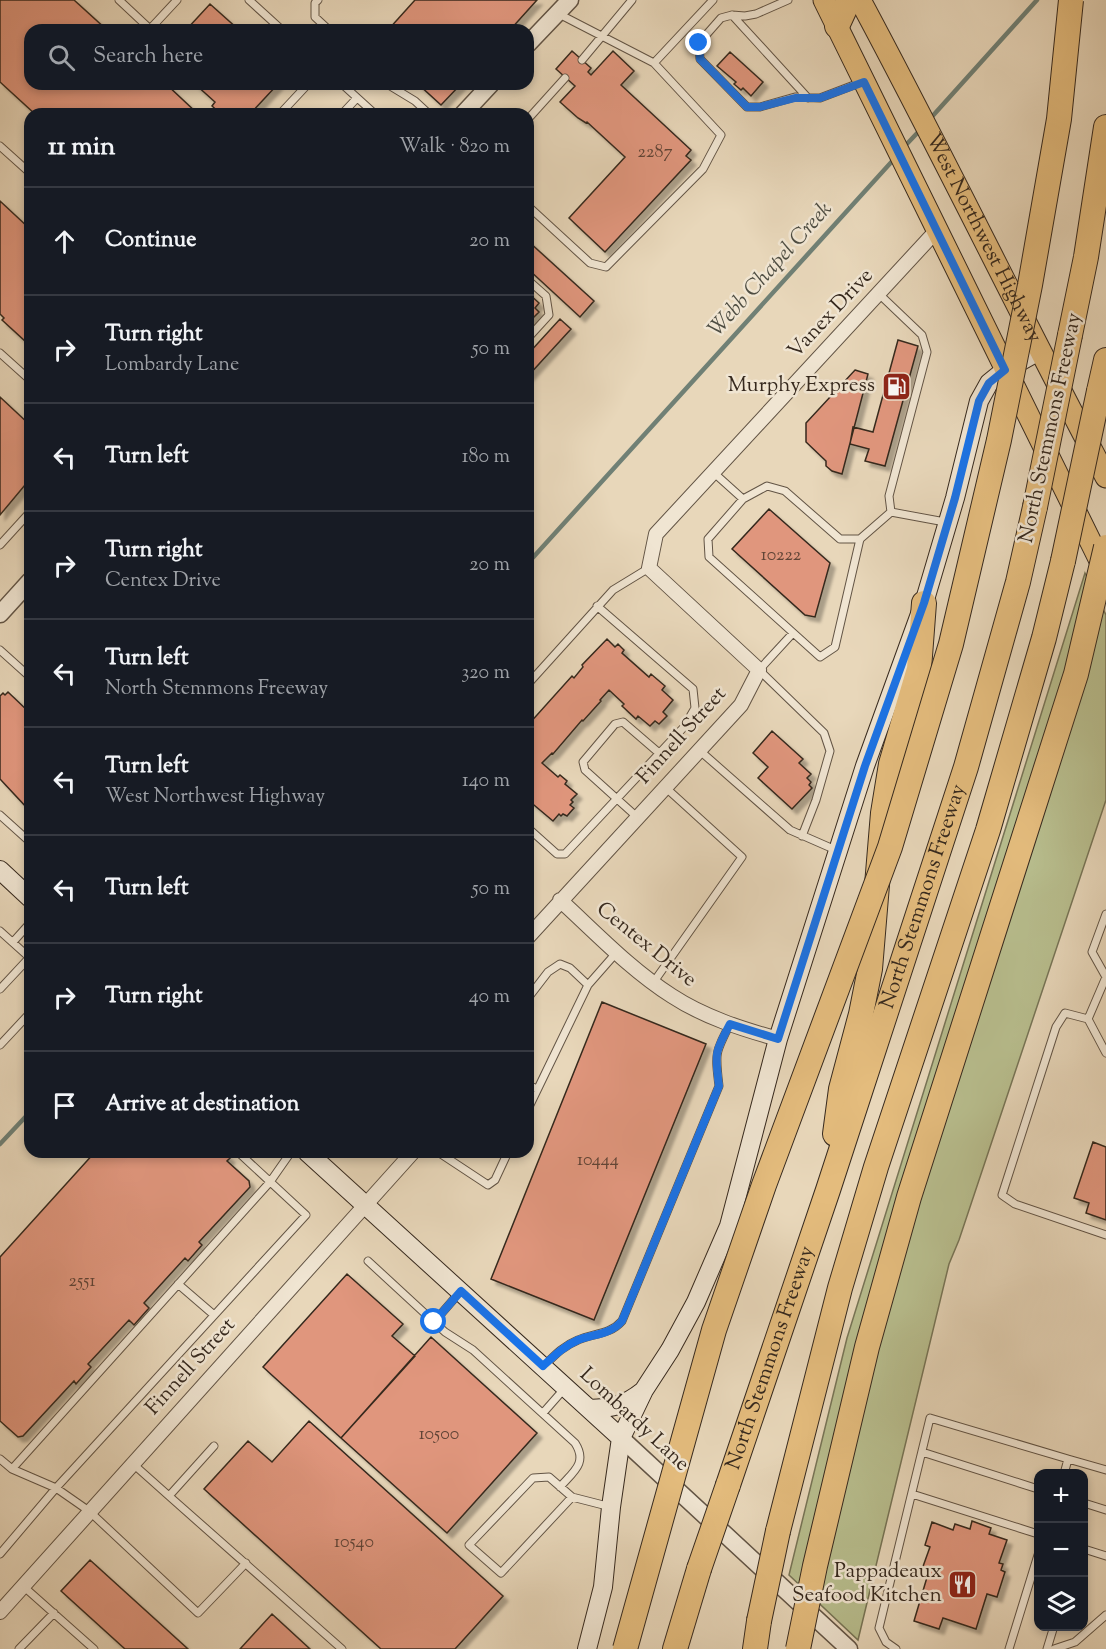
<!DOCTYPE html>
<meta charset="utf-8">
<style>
body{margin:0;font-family:"Sorts Mill Goudy",serif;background:#242831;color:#f1f3f6}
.controls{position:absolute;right:18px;bottom:18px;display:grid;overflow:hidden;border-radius:12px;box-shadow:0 3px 9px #0003}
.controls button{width:54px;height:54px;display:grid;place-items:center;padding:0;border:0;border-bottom:2px solid #363941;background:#171b24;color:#f1f3f6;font:30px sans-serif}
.stop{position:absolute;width:18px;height:18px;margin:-14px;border:4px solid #1a73e8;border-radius:50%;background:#fff}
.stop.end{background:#1a73e8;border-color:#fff;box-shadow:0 2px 6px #0008}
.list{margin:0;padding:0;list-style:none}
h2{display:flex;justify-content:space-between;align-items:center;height:78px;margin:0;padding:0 24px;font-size:26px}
h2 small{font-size:20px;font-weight:400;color:#9ea1a6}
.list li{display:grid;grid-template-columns:39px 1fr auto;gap:18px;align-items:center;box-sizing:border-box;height:108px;padding:0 24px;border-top:2px solid #363941}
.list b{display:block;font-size:22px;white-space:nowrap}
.list p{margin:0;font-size:20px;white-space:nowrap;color:#9ea1a6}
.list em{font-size:20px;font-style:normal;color:#9ea1a6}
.icon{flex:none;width:33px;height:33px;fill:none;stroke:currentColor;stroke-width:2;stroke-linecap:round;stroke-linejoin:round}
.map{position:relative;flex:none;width:1106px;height:1649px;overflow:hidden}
.search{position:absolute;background:#171b24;box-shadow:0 3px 9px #0003;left:24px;top:24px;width:510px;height:66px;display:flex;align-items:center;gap:15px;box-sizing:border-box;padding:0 21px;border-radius:18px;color:#9ea1a6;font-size:22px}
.panel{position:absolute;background:#171b24;box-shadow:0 3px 9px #0003;left:24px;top:108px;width:510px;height:1050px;border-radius:18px}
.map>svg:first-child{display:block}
.green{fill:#b8be8e;stroke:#777456;stroke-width:1.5}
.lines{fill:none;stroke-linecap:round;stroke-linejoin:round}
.stream{stroke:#708075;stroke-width:4.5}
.building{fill:#e0967d;stroke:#36291e;stroke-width:1.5;filter:url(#shadow)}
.service-casing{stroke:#625445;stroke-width:9}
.minor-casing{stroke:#625445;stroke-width:16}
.tertiary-casing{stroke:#625445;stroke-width:19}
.secondary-casing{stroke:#36291e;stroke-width:20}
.primary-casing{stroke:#36291e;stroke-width:23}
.motorway-casing{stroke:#36291e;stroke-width:26}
.service{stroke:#f0e5d2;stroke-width:7}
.minor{stroke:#f0e5d2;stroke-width:14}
.tertiary{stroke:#f0e5d2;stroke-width:16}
.secondary{stroke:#f0e5d2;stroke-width:18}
.primary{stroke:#e4bc7d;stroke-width:21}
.motorway{stroke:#e4bc7d;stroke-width:24}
.motorway-bridge-casing{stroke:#36291e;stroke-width:26;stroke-linecap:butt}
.motorway-bridge{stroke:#e4bc7d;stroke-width:24}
.route{stroke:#1a73e8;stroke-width:8}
.labels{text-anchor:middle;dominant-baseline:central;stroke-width:5;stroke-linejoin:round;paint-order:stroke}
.number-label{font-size:18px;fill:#604436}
.street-label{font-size:21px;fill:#36291e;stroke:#f0e5d2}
.poi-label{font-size:21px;fill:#36291e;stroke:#f0e5d2;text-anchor:end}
.water-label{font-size:22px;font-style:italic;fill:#4e4d42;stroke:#f0e5d2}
</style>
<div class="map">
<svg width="1106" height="1649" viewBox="0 0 1106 1649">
<defs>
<filter id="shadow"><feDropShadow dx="5" dy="5" stdDeviation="1.5" flood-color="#0004"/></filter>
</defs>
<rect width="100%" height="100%" fill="#e8d7ba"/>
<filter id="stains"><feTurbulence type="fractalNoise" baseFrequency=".00333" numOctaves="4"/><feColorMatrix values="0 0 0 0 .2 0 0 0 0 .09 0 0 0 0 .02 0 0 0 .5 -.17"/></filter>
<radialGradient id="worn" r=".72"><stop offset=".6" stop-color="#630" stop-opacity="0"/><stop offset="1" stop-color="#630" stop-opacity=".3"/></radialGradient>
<path class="green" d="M 1085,573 L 1106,615 L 1106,800 L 959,1240 L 949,1264 L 858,1640 L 789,1575 L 847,1338 Z"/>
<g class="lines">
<path class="stream" d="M 929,120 L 1037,0
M 904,147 L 921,129
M 528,563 L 895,158
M 0,1144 L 30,1112"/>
</g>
<path class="building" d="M 0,0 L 74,0 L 107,30 L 30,30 L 30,84 L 166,84 L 198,114 L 35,114 L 0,82 Z
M 415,0 L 537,0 L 510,30 L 388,30 Z
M 210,4 L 239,30 L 186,30 Z
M 572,51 L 591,68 L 588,72 L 591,75 L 613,51 L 634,71 L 621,85 L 691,150 L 686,156 L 691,160 L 605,252 L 569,218 L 625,157 L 587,122 L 586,123 L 578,118 L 560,102 L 575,86 L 556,69 Z
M 730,52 L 763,82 L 751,96 L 743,88 L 741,90 L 734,84 L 736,82 L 717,66 Z
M 195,84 L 278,84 L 250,114 L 228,114 L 225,112 L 221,114 L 212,106 L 215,102 Z
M 418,84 L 461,84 L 441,105 Z
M 0,201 L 30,229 L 30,341 L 28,339 L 25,341 L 2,320 L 4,318 L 0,314 Z
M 528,241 L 594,301 L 580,317 L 528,269 Z
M 528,293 L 539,303 L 535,308 L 539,312 L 528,323 Z
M 560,319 L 571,329 L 528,376 L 528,354 Z
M 898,340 L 918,346 L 885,466 L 865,461 L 869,449 L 850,444 L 853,427 L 873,432 Z
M 855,370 L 868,374 L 842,474 L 832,471 L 826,466 L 826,461 L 806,442 L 806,423 Z
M 0,397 L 30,425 L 30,479 L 0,515 Z
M 769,509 L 830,563 L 815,617 L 805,615 L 732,549 Z
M 607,639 L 615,647 L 618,644 L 624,650 L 622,653 L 649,677 L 651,674 L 665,686 L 662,690 L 673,700 L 663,712 L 667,716 L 659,724 L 655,721 L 650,726 L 638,716 L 636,719 L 622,706 L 624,704 L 609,690 L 600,700 L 601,701 L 583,721 L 582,720 L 553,754 L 552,753 L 542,763 L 558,777 L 560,775 L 567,781 L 565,784 L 577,794 L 571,800 L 573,802 L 570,805 L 574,808 L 567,816 L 563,814 L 561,816 L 559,814 L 553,821 L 528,800 L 528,725 L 572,676 L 574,678 L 583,667 L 582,665 Z
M 8,692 L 30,713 L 29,810 L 0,779 L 0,696 L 3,693 L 5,695 Z
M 772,731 L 803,759 L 799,763 L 811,774 L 807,778 L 811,782 L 809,785 L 812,788 L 792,809 L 758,778 L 768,767 L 753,753 Z
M 602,1002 L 706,1044 L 594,1320 L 491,1279 Z
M 1093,1142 L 1106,1147 L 1106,1220 L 1086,1213 L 1089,1203 L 1074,1198 Z
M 95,1152 L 223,1152 L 230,1158 L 227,1161 L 249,1181 L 250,1187 L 199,1242 L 202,1245 L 188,1261 L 185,1258 L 144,1303 L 149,1308 L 134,1325 L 129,1320 L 88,1364 L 91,1367 L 76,1384 L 74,1381 L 23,1436 L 18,1437 L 0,1421 L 0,1257 Z
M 347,1274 L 403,1324 L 392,1336 L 415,1356 L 341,1438 L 263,1367 Z
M 431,1337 L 537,1433 L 447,1533 L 341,1438 Z
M 309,1421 L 503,1596 L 455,1649 L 381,1649 L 204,1489 L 248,1441 L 272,1462 Z
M 972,1521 L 991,1528 L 989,1534 L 1007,1540 L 999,1563 L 1003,1564 L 1001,1570 L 1005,1572 L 997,1597 L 987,1594 L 976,1629 L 943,1618 L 939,1629 L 914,1621 L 928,1574 L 921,1572 L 930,1547 L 925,1545 L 932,1522 L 953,1530 L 955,1524 L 970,1529 Z
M 90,1560 L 188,1649 L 125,1649 L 61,1591 Z
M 272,1614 L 310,1649 L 240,1649 Z"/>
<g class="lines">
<defs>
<path id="service" d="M 119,0 L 150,29 L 177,0
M 249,0 L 282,30
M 318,0 L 315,3 L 315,17 L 329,30
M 788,0 L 756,14 L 745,16 L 732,15 L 721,18 L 699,43 L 700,59 L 747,107 L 760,107 L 795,97 L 820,98 L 862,82
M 732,15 L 808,98
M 582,60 L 632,0
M 654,63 L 713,0
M 342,84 L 375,114
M 387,84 L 415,101 L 429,114
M 280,114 L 308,84
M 342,114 L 357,98
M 528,119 L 565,78
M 0,146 L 30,173
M 528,206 L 590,263 L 606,267 L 703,169 L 721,135 L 654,63 L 557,13
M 528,280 L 546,296 L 549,315 L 528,338
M 878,293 L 922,335 L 927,352 L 889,496 L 891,512
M 0,353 L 30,380
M 713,472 L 743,499 L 767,486 L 785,491 L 840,539 L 860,539 L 891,512
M 743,499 L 708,539 L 709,557 L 820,657 L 835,647 L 860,539
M 891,512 L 945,522
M 0,545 L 30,512
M 793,633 L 759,670 L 824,733 L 830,751 L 816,800 L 802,836
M 0,650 L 30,677
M 528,684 L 613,590 L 649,568
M 699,750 L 790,830 L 838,851
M 0,815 L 30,842
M 637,817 L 585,770 L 583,762 L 615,724 L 623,722 L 659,753
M 528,828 L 557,854 L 565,854 L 684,727 L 695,708 L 693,689 L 597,606
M 1106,914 L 1092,952 L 1106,977
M 0,931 L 30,958
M 13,942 L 30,923
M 1106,977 L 1088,1019 L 1065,1013 L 1056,1027 L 1002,1195 L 1015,1204 L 1106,1235
M 653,983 L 742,857 L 665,787
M 0,989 L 29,958
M 528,998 L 548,972 L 560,964 L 570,968 L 588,985
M 1088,1019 L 1106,1053
M 0,1045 L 30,1013
M 528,1085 L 537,1089
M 528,1109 L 588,985 L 617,952
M 438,1152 L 488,1185 L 495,1180 L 508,1152
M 368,1261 L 445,1332 L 473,1350 L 575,1443 C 588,1463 573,1472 560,1487
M 178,1284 L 214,1315
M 434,1322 L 460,1292
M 543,1367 C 554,1356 563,1346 578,1340 C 593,1333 610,1335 622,1321 L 719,1086 C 715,1053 715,1053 730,1024
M 543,1413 L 565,1388
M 214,1446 L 169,1496 L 342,1649
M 922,1452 L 1038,1489
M 0,1459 L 12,1469 L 56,1488 L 89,1511 L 198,1613 L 246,1563
M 1068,1459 L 1106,1470
M 132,1463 L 169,1496
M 12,1469 L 270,1182 L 291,1152
M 912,1494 L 1038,1534
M 572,1497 L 501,1573 L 469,1545 L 533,1478 L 549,1477 L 572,1497 L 611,1507
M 1084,1503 L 1106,1510
M 1084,1549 L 1106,1556
M 0,1554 L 56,1488 L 306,1215 L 238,1152
M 23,1586 L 94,1649
M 19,1649 L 54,1613
M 896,1649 L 886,1642 L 879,1628 L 930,1418 L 1068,1459 L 1064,1474
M 1009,1649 L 1038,1555
M 1047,1649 L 1054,1626
M 1054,1649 L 1075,1642 L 1106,1615"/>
<path id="minor" d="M 560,900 C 596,933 631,970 672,996 C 704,1017 742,1029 778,1039
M 528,937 L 741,705 L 759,670 L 649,568 L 656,534 L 938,229
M 0,1612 L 413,1152"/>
<path id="tertiary" d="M 528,44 L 570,0
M 463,114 L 491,84
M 0,614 L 30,581
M 621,1438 L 849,1649"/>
<path id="secondary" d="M 0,870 L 30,898
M 307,1152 L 621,1438
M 589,1409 C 613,1408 624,1406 643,1391
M 587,1649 L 603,1587 L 611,1507 L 621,1438 L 644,1390 L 670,1350 L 696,1302 L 729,1226 L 778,1039 L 865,766 L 924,603 L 955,498 L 979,401 L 989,383 L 1005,370 L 1039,351"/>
<g id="primary">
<path d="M 824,0 L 1106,573"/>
<path id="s1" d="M 860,0 C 945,158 1022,319 1106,477"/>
</g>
<g id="motorway">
<path d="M 837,26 L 849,0"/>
<path d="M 1070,335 L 1086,257 L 1106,127"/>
<path d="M 1099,391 L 1106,360"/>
<path d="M 835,1134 L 841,1089 L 861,1014 L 870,969 L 883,813 L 891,764 L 919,669 L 924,603"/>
<path id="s2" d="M 728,1485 L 828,1190 L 966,767 L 1018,582 L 1035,507"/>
<path d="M 778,1531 L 840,1288 L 876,1167 L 988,830 L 1044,638 L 1063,561"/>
<path d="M 675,1649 L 699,1569"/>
<path d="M 755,1649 L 759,1621"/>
</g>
</defs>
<use href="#service" class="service-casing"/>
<use href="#minor" class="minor-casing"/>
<use href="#tertiary" class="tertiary-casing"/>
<use href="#secondary" class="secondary-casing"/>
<use href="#primary" class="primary-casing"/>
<use href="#motorway" class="motorway-casing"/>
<use href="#service" class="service"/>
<use href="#minor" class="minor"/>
<use href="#tertiary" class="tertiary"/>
<use href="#secondary" class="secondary"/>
<use href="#primary" class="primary"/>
<use href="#motorway" class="motorway"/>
<defs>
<path id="motorway-bridge" d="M 1035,507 L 1070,335
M 1063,561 L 1099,391
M 699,1569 L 728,1485
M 759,1621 L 778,1531
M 625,1649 L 714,1330 L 764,1185 L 890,847 L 951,644 L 999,440 L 1030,285 L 1059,119 L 1071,0
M 798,1649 L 815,1566 L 867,1347 L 909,1197 L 1076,674 L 1106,547"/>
</defs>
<use href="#motorway-bridge" class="motorway-bridge-casing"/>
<use href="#motorway-bridge" class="motorway-bridge"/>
</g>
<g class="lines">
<path class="route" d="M 434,1322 L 461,1291 L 543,1366 C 554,1356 564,1346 578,1340 C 593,1334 610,1335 622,1321 L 719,1086 C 715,1053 714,1054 730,1024 L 778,1039 L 865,766 L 924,603 L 955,498 L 979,401 L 989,383 L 1005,370 L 864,82 L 820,98 L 795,98 L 760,107 L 747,107 L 700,59 L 699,43"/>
</g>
<defs>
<symbol id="fuel-square" viewBox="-11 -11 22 22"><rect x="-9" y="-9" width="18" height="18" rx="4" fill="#8f2418" stroke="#f0e5d2"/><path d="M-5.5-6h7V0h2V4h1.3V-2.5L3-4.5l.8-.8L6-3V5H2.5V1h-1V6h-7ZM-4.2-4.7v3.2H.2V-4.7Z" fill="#fff"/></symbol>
<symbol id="restaurant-square" viewBox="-11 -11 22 22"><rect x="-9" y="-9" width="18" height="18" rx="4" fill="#8f2418" stroke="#f0e5d2"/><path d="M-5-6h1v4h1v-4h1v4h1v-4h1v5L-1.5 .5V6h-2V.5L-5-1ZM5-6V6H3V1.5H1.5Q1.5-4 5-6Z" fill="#fff"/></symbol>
</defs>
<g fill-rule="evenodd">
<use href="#fuel-square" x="880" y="370" width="33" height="33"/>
<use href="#restaurant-square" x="946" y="1568" width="33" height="33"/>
</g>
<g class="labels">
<g class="number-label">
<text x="655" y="153">2287</text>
<text x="781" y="556">10222</text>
<text x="598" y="1161">10444</text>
<text x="82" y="1282">2551</text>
<text x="439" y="1435">10500</text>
<text x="354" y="1543">10540</text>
</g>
<g class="street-label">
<text stroke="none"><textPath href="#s1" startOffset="268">West Northwest Highway</textPath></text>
<text transform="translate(831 314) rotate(-47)">Vanex Drive</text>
<text transform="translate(1051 428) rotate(-78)">North Stemmons Freeway</text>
<text transform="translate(682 736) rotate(-48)">Finnell Street</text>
<text stroke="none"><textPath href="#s2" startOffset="620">North Stemmons Freeway</textPath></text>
<text transform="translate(646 945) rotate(39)">Centex Drive</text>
<text stroke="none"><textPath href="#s2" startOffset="134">North Stemmons Freeway</textPath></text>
<text transform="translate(191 1367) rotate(-48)">Finnell Street</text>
<text transform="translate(634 1420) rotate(43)">Lombardy Lane</text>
</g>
<g class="poi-label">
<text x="875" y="386">Murphy Express</text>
<text x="942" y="1572">Pappadeaux<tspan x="942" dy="24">Seafood Kitchen</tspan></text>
</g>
<g class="water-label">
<text transform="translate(771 270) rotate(-48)">Webb Chapel Creek</text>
</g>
</g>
<rect width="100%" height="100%" filter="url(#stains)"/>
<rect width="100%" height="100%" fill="url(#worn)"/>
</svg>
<div class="controls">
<button>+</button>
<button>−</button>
<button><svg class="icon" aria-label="layers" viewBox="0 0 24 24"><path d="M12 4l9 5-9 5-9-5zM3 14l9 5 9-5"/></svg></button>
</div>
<div class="stop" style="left:434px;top:1322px"></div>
<div class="stop end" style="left:699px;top:43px"></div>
<div class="search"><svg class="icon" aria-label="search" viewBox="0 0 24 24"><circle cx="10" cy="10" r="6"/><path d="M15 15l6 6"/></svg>Search here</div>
<section class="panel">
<h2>11 min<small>Walk · 820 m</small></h2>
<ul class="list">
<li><svg class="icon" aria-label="ahead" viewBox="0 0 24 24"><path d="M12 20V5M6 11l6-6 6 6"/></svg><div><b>Continue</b></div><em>20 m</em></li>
<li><svg class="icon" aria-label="right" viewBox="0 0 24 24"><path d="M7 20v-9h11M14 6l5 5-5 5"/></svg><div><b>Turn right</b><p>Lombardy Lane</p></div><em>50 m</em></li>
<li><svg class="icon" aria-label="left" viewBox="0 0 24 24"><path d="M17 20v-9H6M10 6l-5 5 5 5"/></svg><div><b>Turn left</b></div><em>180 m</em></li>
<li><svg class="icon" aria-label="right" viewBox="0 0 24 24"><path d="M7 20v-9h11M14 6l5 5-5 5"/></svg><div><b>Turn right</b><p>Centex Drive</p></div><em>20 m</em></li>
<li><svg class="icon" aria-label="left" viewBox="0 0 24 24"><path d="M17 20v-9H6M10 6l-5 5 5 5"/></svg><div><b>Turn left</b><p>North Stemmons Freeway</p></div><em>320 m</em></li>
<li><svg class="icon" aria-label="left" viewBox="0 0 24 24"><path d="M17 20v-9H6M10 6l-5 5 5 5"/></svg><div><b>Turn left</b><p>West Northwest Highway</p></div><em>140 m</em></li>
<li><svg class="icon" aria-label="left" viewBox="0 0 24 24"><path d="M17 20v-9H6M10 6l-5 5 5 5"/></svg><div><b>Turn left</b></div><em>50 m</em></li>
<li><svg class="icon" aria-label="right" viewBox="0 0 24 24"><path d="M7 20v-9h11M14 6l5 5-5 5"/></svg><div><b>Turn right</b></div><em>40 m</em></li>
<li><svg class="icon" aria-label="arrive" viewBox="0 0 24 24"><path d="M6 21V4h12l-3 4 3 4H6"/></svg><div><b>Arrive at destination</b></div></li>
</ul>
</section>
</div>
